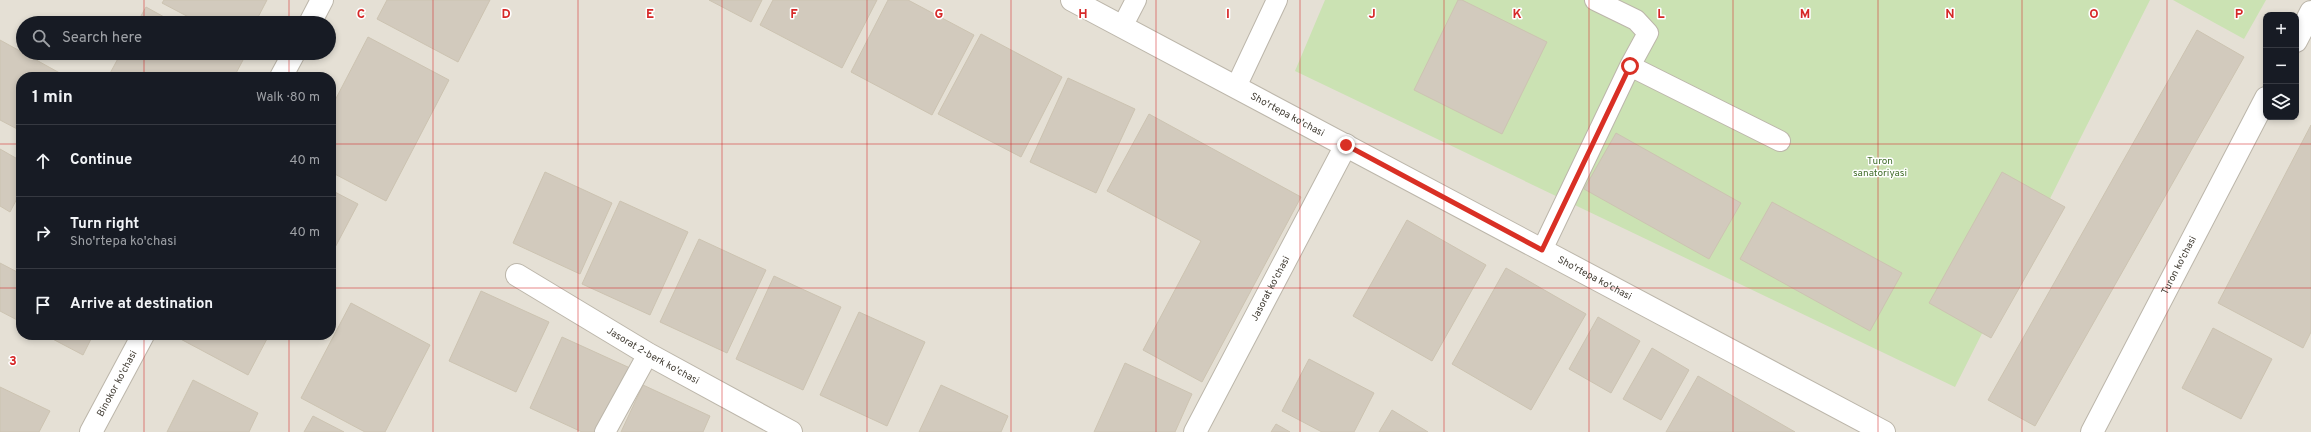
<!DOCTYPE html>
<meta charset="utf-8">
<style>
body{margin:0;font-family:Overpass,sans-serif;background:#20242c;color:#f1f3f6}
.controls{position:absolute;right:12px;top:12px;display:grid;overflow:hidden;border-radius:8px;box-shadow:0 2px 6px #0003}
.controls button{width:36px;height:36px;display:grid;place-items:center;padding:0;border:0;border-bottom:1px solid #363941;background:#171b24;color:#f1f3f6;font:20px sans-serif}
.stop{position:absolute;width:12px;height:12px;margin:-9px;border:3px solid #d93025;border-radius:50%;background:#fff}
.stop.end{background:#d93025;border-color:#fff;box-shadow:0 1px 4px #0008}
.list{margin:0;padding:0;list-style:none}
h2{display:flex;justify-content:space-between;align-items:center;height:52px;margin:0;padding:0 16px;font-size:17px}
h2 small{font-size:13px;font-weight:400;color:#9ea1a6}
.list li{display:grid;grid-template-columns:26px 1fr auto;gap:12px;align-items:center;box-sizing:border-box;height:72px;padding:0 16px;border-top:1px solid #363941}
.list b{display:block;font-size:15px;white-space:nowrap}
.list p{margin:0;font-size:13px;white-space:nowrap;color:#9ea1a6}
.list em{font-size:13px;font-style:normal;color:#9ea1a6}
.icon{flex:none;width:22px;height:22px;fill:none;stroke:currentColor;stroke-width:2;stroke-linecap:round;stroke-linejoin:round}
.map{position:relative;flex:none;width:2311px;height:432px;overflow:hidden}
.search{position:absolute;background:#171b24;box-shadow:0 2px 6px #0003;left:16px;top:16px;width:320px;height:44px;display:flex;align-items:center;gap:10px;box-sizing:border-box;padding:0 14px;border-radius:22px;color:#9ea1a6;font-size:15px}
.panel{position:absolute;background:#171b24;box-shadow:0 2px 6px #0003;left:16px;top:72px;width:320px;height:268px;border-radius:16px}
.map>svg:first-child{display:block}
.residential{fill:#e5e0d5;fill-rule:evenodd}
.green{fill:#cbe2b3}
.building{fill:#d2cabd;stroke:#ccc3b1}
.lines{fill:none;stroke-linecap:round;stroke-linejoin:round}
.lane-casing{stroke:#bcb6aa;stroke-width:22}
.street-casing{stroke:#bcb6aa;stroke-width:24}
.lane{stroke:#fff;stroke-width:20}
.street{stroke:#fff;stroke-width:22}
.route{stroke:#d93025;stroke-width:5}
.grid{fill:none;stroke:#d62828;stroke-width:1;stroke-opacity:0.55}
.labels{text-anchor:middle;dominant-baseline:central;stroke-width:3;stroke-linejoin:round;paint-order:stroke}
.street-label{font-size:10px;fill:#443f36;stroke:#fff}
.park-label{font-size:10px;fill:#45702f;stroke:#fff}
.grid-label{font-size:13px;text-anchor:middle;font-weight:bold;fill:#d62828;stroke:#fff;stroke-width:3;stroke-linejoin:round;paint-order:stroke}
</style>
<div class="map">
<svg width="2311" height="432" viewBox="0 0 2311 432">
<rect width="100%" height="100%" fill="#f1efe6"/>
<path class="residential" d="M 0,0 L 2311,0 L 2311,432 L 0,432 ZM 2266,15 L 2296,15 L 2296,117 L 2266,117 ZM 23,23 L 329,23 L 329,53 L 23,53 ZM 21,77 L 331,77 L 331,335 L 21,335 Z"/>
<path class="green" d="M 1325,0 L 2150,0 L 1955,387 L 1295,71 Z
M 2173,0 L 2266,0 L 2244,39 Z"/>
<path class="building" d="M 164,0 L 267,0 L 255,23 L 200,23 L 162,3 Z
M 387,0 L 490,0 L 458,62 L 377,19 Z
M 709,0 L 762,0 L 751,22 Z
M 773,0 L 877,0 L 842,68 L 760,25 Z
M 888,0 L 908,0 L 974,35 L 932,115 L 851,72 Z
M 1458,0 L 1462,0 L 1547,42 L 1502,134 L 1414,90 Z
M 146,7 L 175,23 L 137,23 Z
M 2197,30 L 2244,57 L 2035,426 L 1988,400 Z
M 981,34 L 1062,77 L 1021,157 L 938,114 Z
M 368,37 L 449,80 L 386,201 L 331,172 L 331,108 Z
M 0,40 L 67,77 L 21,77 L 21,131 L 0,120 Z
M 121,53 L 230,53 L 243,60 L 234,77 L 108,77 Z
M 1068,78 L 1135,109 L 1096,193 L 1030,162 Z
M 1149,114 L 1301,197 L 1202,382 L 1143,350 L 1201,241 L 1107,191 Z
M 2311,125 L 2311,332 L 2303,348 L 2218,303 Z
M 1616,133 L 1741,203 L 1709,259 L 1584,189 Z
M 0,149 L 21,161 L 21,191 L 10,212 L 0,206 Z
M 545,172 L 612,203 L 580,274 L 513,243 Z
M 2002,172 L 2065,207 L 1991,338 L 1929,303 Z
M 331,190 L 358,204 L 331,255 Z
M 620,201 L 688,232 L 650,315 L 582,284 Z
M 1772,202 L 1902,273 L 1870,331 L 1740,259 Z
M 1407,220 L 1486,265 L 1432,361 L 1353,316 Z
M 699,239 L 766,270 L 727,353 L 660,322 Z
M 0,263 L 21,274 L 21,322 L 0,311 Z
M 1506,268 L 1586,314 L 1531,410 L 1452,364 Z
M 774,276 L 841,307 L 803,390 L 736,359 Z
M 481,291 L 549,322 L 516,392 L 449,361 Z
M 351,303 L 430,345 L 385,432 L 365,432 L 301,398 Z
M 859,312 L 925,342 L 887,426 L 820,395 Z
M 1598,317 L 1640,341 L 1611,393 L 1569,369 Z
M 2213,328 L 2272,359 L 2241,419 L 2182,388 Z
M 45,335 L 93,335 L 83,355 Z
M 173,335 L 269,335 L 248,375 Z
M 562,337 L 630,368 L 600,432 L 582,432 L 530,408 Z
M 1652,348 L 1689,370 L 1661,420 L 1623,399 Z
M 1309,359 L 1374,393 L 1354,432 L 1322,432 L 1282,411 Z
M 1125,363 L 1192,394 L 1175,432 L 1094,432 Z
M 1698,376 L 1795,432 L 1666,432 Z
M 193,380 L 258,413 L 249,432 L 167,432 Z
M 643,385 L 710,416 L 703,432 L 621,432 Z
M 941,385 L 1008,416 L 1001,432 L 919,432 Z
M 0,387 L 50,411 L 39,432 L 0,432 Z
M 1392,410 L 1428,432 L 1379,432 Z
M 313,416 L 344,432 L 304,432 Z
M 1276,424 L 1290,432 L 1271,432 Z"/>
<g class="lines">
<defs>
<path id="lane" d="M 1595,0 L 1636,20 L 1648,33 L 1630,66
M 1122,27 L 1136,0
M 1236,87 L 1277,0
M 1542,250 L 1630,66 L 1780,141
M 605,432 L 648,354"/>
<g id="street">
<path id="s1" d="M 1072,0 L 1884,432"/>
<path d="M 310,23 L 322,0"/>
<path d="M 2296,41 L 2311,12"/>
<path d="M 281,77 L 294,53"/>
<path id="s2" d="M 517,275 L 648,354 L 791,432"/>
<path id="s3" d="M 91,432 L 143,335"/>
<path id="s4" d="M 1195,432 L 1346,145"/>
<path id="s5" d="M 2092,432 L 2266,98"/>
</g>
</defs>
<use href="#lane" class="lane-casing"/>
<use href="#street" class="street-casing"/>
<use href="#lane" class="lane"/>
<use href="#street" class="street"/>
</g>
<g class="lines">
<path class="route" d="M 1346,145 L 1542,250 L 1630,66"/>
</g>
<path class="grid" d="M 144,0 L 144,23M 289,0 L 289,23M 433,0 L 433,432M 578,0 L 578,432M 722,0 L 722,432M 867,0 L 867,432M 1011,0 L 1011,432M 1156,0 L 1156,432M 1300,0 L 1300,432M 1444,0 L 1444,432M 1589,0 L 1589,432M 1733,0 L 1733,432M 1878,0 L 1878,432M 2022,0 L 2022,432M 2167,0 L 2167,432M 144,53 L 144,77M 289,53 L 289,77M 0,144 L 21,144M 331,144 L 2311,144M 0,288 L 21,288M 331,288 L 2311,288M 144,335 L 144,432M 289,335 L 289,432"/>
<g class="labels">
<g class="street-label">
<text stroke="none"><textPath href="#s1" startOffset="244">Sho'rtepa ko'chasi</textPath></text>
<text stroke="none"><textPath href="#s5" startOffset="188">Turon ko'chasi</textPath></text>
<text stroke="none"><textPath href="#s1" startOffset="592">Sho'rtepa ko'chasi</textPath></text>
<text stroke="none"><textPath href="#s4" startOffset="162">Jasorat ko'chasi</textPath></text>
<text stroke="none"><textPath href="#s2" startOffset="158">Jasorat 2-berk ko'chasi</textPath></text>
<text stroke="none"><textPath href="#s3" startOffset="55">Binokor ko'chasi</textPath></text>
</g>
<g class="park-label">
<text x="1880" y="161">Turon<tspan x="1880" dy="12">sanatoriyasi</tspan></text>
</g>
</g>
<g class="grid-label">
<text x="361" y="18">C</text>
<text x="506" y="18">D</text>
<text x="650" y="18">E</text>
<text x="794" y="18">F</text>
<text x="939" y="18">G</text>
<text x="1083" y="18">H</text>
<text x="1228" y="18">I</text>
<text x="1372" y="18">J</text>
<text x="1517" y="18">K</text>
<text x="1661" y="18">L</text>
<text x="1805" y="18">M</text>
<text x="1950" y="18">N</text>
<text x="2094" y="18">O</text>
<text x="2239" y="18">P</text>
<text x="13" y="365">3</text>
</g>
</svg>
<div class="controls">
<button>+</button>
<button>−</button>
<button><svg class="icon" aria-label="layers" viewBox="0 0 24 24"><path d="M12 4l9 5-9 5-9-5zM3 14l9 5 9-5"/></svg></button>
</div>
<div class="stop" style="left:1630px;top:66px"></div>
<div class="stop end" style="left:1346px;top:145px"></div>
<div class="search"><svg class="icon" aria-label="search" viewBox="0 0 24 24"><circle cx="10" cy="10" r="6"/><path d="M15 15l6 6"/></svg>Search here</div>
<section class="panel">
<h2>1 min<small>Walk · 80 m</small></h2>
<ul class="list">
<li><svg class="icon" aria-label="ahead" viewBox="0 0 24 24"><path d="M12 20V5M6 11l6-6 6 6"/></svg><div><b>Continue</b></div><em>40 m</em></li>
<li><svg class="icon" aria-label="right" viewBox="0 0 24 24"><path d="M7 20v-9h11M14 6l5 5-5 5"/></svg><div><b>Turn right</b><p>Sho'rtepa ko'chasi</p></div><em>40 m</em></li>
<li><svg class="icon" aria-label="arrive" viewBox="0 0 24 24"><path d="M6 21V4h12l-3 4 3 4H6"/></svg><div><b>Arrive at destination</b></div></li>
</ul>
</section>
</div>
